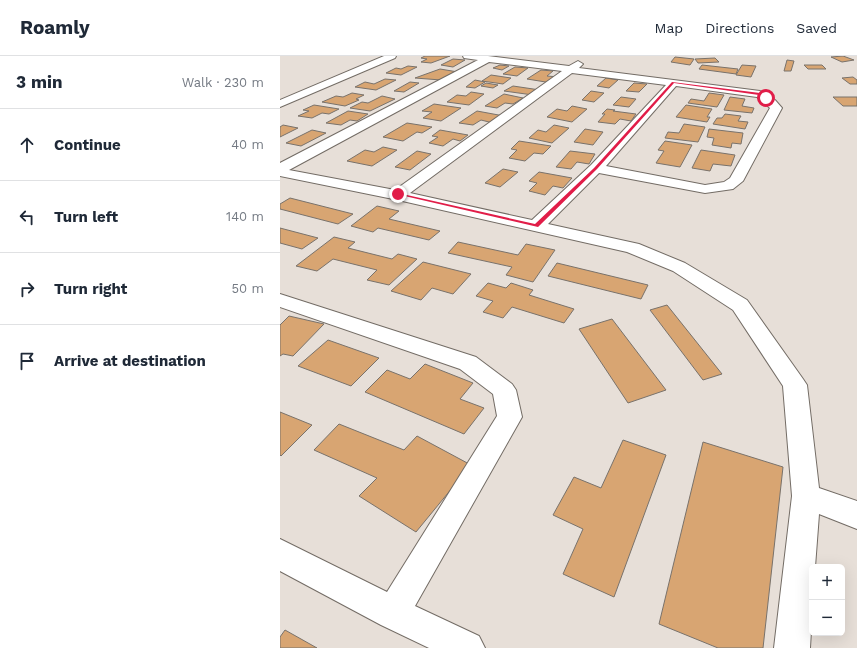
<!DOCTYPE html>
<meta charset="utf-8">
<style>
body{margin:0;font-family:"Work Sans",sans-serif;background:#f6f6f7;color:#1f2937}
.controls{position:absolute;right:12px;bottom:12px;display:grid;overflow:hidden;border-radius:6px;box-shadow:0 4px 16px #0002}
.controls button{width:36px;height:36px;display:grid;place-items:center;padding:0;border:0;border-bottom:1px solid #e0e1e3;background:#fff;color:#1f2937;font:20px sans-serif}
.stop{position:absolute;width:12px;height:12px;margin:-9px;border:3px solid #e11d48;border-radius:50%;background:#fff}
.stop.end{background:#e11d48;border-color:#fff;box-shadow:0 1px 4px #0008}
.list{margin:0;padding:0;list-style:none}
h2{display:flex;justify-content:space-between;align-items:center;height:52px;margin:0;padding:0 16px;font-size:17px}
h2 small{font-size:13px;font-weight:400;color:#747a83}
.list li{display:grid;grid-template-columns:26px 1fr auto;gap:12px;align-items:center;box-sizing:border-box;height:72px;padding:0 16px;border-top:1px solid #e0e1e3}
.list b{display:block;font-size:15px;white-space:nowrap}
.list em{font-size:13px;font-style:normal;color:#747a83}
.icon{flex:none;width:22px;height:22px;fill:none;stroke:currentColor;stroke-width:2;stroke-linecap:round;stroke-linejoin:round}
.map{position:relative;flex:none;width:577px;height:592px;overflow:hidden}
header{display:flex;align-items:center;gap:24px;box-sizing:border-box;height:56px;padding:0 20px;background:#fff;border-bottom:1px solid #e0e1e3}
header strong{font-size:19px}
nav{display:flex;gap:22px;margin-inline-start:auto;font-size:14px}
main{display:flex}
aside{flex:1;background:#fff}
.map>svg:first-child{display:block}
.building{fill:#d8a572;stroke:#79726b}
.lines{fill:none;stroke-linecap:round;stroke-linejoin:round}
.minor-casing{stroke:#736c65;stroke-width:2}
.minor{fill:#fff;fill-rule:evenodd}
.route{fill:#e11d48}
</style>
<header>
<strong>Roamly</strong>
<nav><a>Map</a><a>Directions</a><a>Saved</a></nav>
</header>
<main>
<aside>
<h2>3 min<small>Walk · 230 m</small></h2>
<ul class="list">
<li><svg class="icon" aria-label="ahead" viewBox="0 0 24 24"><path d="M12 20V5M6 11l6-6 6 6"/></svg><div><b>Continue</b></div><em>40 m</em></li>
<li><svg class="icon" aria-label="left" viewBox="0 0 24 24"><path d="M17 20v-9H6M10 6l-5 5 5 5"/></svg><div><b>Turn left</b></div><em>140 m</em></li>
<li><svg class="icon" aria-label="right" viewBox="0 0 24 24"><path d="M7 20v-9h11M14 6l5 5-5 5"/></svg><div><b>Turn right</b></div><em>50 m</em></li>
<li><svg class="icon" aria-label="arrive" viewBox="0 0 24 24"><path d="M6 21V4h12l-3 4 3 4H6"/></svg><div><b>Arrive at destination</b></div></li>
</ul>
</aside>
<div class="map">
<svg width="577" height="592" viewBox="0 0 577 592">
<rect width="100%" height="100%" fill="#e7dfd8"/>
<path class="building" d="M 145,0 L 170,0 L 151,7 L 141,6 L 147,3 L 141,2 Z
M 563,0 L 574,4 L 562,6 L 551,1 Z
M 395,1 L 414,3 L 410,9 L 391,6 Z
M 435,2 L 439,6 L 418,7 L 415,3 Z
M 173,3 L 185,4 L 173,11 L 161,9 Z
M 507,4 L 514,5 L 511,15 L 504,15 Z
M 220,9 L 229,10 L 222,14 L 213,12 Z
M 422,9 L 458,13 L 456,18 L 419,13 Z
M 462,9 L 476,10 L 471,21 L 456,19 Z
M 524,9 L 542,9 L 546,13 L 528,13 Z
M 128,10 L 137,11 L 121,19 L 106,17 L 116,12 L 121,13 Z
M 235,11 L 248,12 L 237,20 L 223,18 Z
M 160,13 L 178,16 L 161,24 L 135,22 Z
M 261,14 L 273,15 L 267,20 L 279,21 L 272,27 L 247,23 Z
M 211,19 L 231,22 L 223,28 L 202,25 Z
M 573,21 L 577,24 L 577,28 L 570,28 L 562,22 Z
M 326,22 L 338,24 L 329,32 L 317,30 Z
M 105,23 L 116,24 L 96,34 L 75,31 L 85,26 L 94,28 Z
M 195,24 L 205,26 L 195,32 L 186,31 Z
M 130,26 L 139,27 L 124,36 L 114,35 Z
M 206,27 L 218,29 L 213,32 L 201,30 Z
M 354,27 L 367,28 L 359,36 L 346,35 Z
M 233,30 L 260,34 L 253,39 L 224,35 Z
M 311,35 L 324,37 L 314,46 L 302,44 Z
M 191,36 L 204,38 L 189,49 L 167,46 L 177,39 L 186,40 Z
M 72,37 L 84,39 L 76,43 L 79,44 L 65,50 L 42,46 L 56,40 L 63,41 Z
M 429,37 L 444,39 L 437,51 L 408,47 L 411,43 L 424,45 Z
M 224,38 L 243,42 L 233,48 L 225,47 L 217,52 L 205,50 Z
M 102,40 L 115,43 L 90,55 L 70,52 L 82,46 L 88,47 Z
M 341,41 L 356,43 L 349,51 L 333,49 Z
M 450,41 L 465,43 L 462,50 L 474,52 L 472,57 L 444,54 Z
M 553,41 L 577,41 L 577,50 L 563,50 Z
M 154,48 L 181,52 L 161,65 L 143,62 L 152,56 L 142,55 Z
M 34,49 L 59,53 L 49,58 L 42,57 L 32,62 L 18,60 L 29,55 L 23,54 Z
M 406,49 L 432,53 L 427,61 L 430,61 L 427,66 L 396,61 Z
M 292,50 L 307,53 L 292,66 L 267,61 L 277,53 L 287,55 Z
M 327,53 L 335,54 L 333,55 L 356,58 L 351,65 L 340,63 L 335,68 L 318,66 L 325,58 L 322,58 Z
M 68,55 L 88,58 L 77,65 L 70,64 L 61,69 L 46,67 Z
M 197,55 L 224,60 L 213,67 L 201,64 L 193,69 L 179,67 Z
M 445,58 L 461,60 L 458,65 L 468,66 L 465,73 L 433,68 L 437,62 L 442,62 Z
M 127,67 L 152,71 L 142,77 L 137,76 L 123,85 L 103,81 Z
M 404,68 L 425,71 L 418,86 L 385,82 L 388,76 L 399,77 Z
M 3,69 L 18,72 L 0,81 L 0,71 Z
M 274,69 L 289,72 L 272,87 L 249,82 L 258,74 L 266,76 Z
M 305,73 L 323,76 L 313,89 L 294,86 Z
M 429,73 L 463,77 L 461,88 L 452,87 L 451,92 L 432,89 L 434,82 L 427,81 Z
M 32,74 L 46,77 L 21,90 L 6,87 Z
M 160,74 L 188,79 L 180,85 L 173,83 L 163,90 L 149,87 L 158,81 L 152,80 Z
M 239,85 L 271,90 L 263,98 L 254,97 L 245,105 L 229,102 L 237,94 L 231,93 Z
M 385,85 L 412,89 L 400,111 L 376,107 L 384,95 L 378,94 Z
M 103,91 L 117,94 L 92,110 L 67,105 L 85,94 L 94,96 Z
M 421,94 L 455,99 L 451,110 L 433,108 L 430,115 L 412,112 Z
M 137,95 L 151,98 L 130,114 L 115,111 Z
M 290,95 L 315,98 L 309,108 L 297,106 L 291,113 L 276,111 Z
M 223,113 L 238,116 L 220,131 L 205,127 Z
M 259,116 L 292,122 L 283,132 L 273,130 L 265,139 L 249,135 L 257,127 L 249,125 Z
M 10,142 L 73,158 L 58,168 L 0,153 L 0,148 Z
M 97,150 L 119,155 L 109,163 L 160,175 L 149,184 L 98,172 L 93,176 L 71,170 Z
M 0,172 L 38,182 L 22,193 L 0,187 Z
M 54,181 L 75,186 L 68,192 L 112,203 L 118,198 L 137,203 L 109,229 L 87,224 L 97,214 L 53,203 L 37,215 L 16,210 Z
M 178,186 L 238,199 L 246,188 L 275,194 L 253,226 L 226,219 L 232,211 L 168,197 Z
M 143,206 L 191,218 L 173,238 L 152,232 L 141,244 L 111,235 Z
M 277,207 L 368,229 L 361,243 L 268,220 Z
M 208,227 L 226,232 L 231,227 L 253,234 L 249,239 L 294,253 L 284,267 L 232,251 L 223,262 L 203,256 L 213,245 L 196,240 Z
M 387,249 L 442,318 L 423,324 L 370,254 Z
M 9,260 L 44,268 L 13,300 L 3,298 L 0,300 L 0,269 Z
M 332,263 L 386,334 L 348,347 L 299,273 Z
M 48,284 L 99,302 L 71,330 L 18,310 Z
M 145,308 L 193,327 L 180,343 L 204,352 L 184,378 L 85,336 L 107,314 L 130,323 Z
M 0,356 L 32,369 L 1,400 L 0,399 Z
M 59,368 L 124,394 L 137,380 L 191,409 L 136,476 L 79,440 L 97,422 L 34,394 Z
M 343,384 L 386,399 L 334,541 L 283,518 L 303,473 L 273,459 L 294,421 L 321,432 Z
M 423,386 L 503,411 L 483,592 L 438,592 L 379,568 Z
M 5,574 L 37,592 L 0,592 L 0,581 Z"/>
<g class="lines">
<defs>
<path id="minor" d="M 104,0 L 116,0 L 115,2 L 0,51 L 0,44 Z
M 183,0 L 208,0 L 289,10 L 298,5 L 303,8 L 299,12 L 480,35 L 495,44 L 502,52 L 463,125 L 453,133 L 425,137 L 319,117 L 268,168 L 359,188 L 405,207 L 467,244 L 523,323 L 527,329 L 539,432 L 577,445 L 577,473 L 539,458 L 535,511 L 532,511 L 532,557 L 530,592 L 494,592 L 512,440 L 503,330 L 453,254 L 393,215 L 347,196 L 118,144 L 0,120 L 0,107 L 198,4 L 184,2 ZM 209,6 L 282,15 L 115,134 L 9,114 ZM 292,17 L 386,29 L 311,109 L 252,164 L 130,137 ZM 396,30 L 477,41 L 490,52 L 450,122 L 444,126 L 425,129 L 326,110 Z
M 0,238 L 196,301 L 232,328 L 236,334 L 242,361 L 135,550 L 199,580 L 205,592 L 149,592 L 101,569 L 0,515 L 0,483 L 107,536 L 217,360 L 213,338 L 180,313 L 0,251 Z"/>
</defs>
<use href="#minor" class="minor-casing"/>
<use href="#minor" class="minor"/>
</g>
<path class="route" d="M 392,26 L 480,37 L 488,42 L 485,42 L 479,39 L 394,27 L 317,113 L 258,171 L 116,138 L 118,137 L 255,168 L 314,112 Z"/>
</svg>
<div class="controls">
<button>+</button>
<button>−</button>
</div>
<div class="stop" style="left:486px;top:42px"></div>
<div class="stop end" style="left:118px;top:138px"></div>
</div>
</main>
